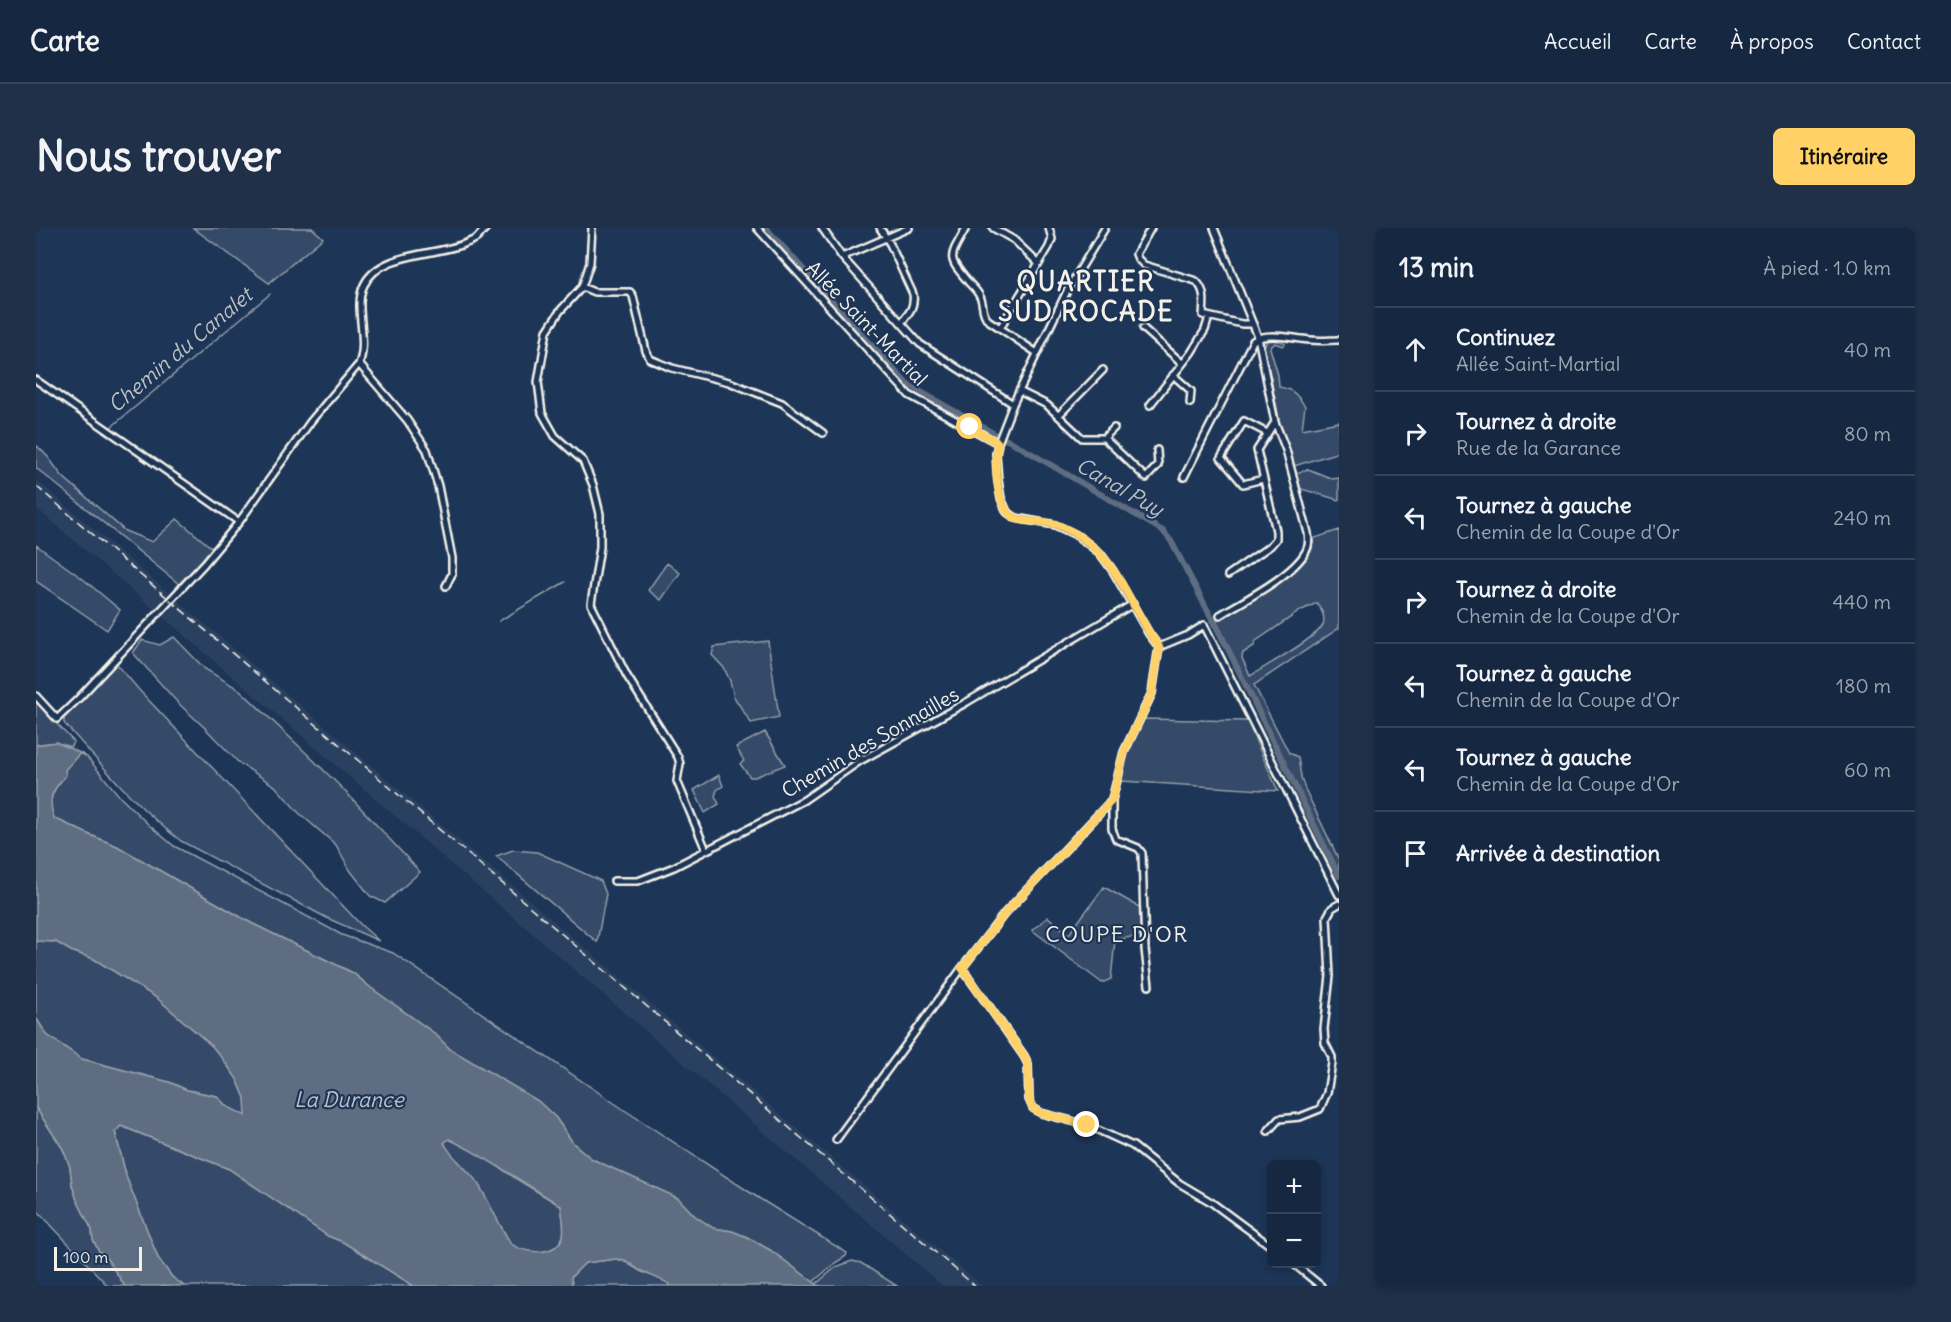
<!DOCTYPE html>
<html lang="fr">
<meta charset="utf-8">
<style>
body{margin:0;font-family:Delius,sans-serif;background:#1f3048;color:#f1f3f6}
.controls{position:absolute;right:18px;bottom:18px;display:grid;overflow:hidden;border-radius:9px;box-shadow:0 3px 9px #0003}
.controls button{width:54px;height:54px;display:grid;place-items:center;padding:0;border:0;border-bottom:2px solid #35445a;background:#162841;color:#f1f3f6;font:30px sans-serif}
.scale{position:absolute;left:18px;bottom:15px;width:88px;box-sizing:border-box;padding-left:6px;border:3px solid #f4f1e8;border-top:0;font-size:16px;line-height:21px;white-space:nowrap;color:#f4f1e8;-webkit-text-stroke:4px #1d3557;paint-order:stroke}
.stop{position:absolute;width:18px;height:18px;margin:-14px;border:4px solid #ffd166;border-radius:50%;background:#fff}
.stop.end{background:#ffd166;border-color:#fff;box-shadow:0 2px 6px #0008}
.list{margin:0;padding:0;list-style:none}
h2{display:flex;justify-content:space-between;align-items:center;height:78px;margin:0;padding:0 24px;font-size:26px}
h2 small{font-size:20px;font-weight:400;color:#9ea6b1}
.list li{display:grid;grid-template-columns:39px 1fr auto;gap:18px;align-items:center;box-sizing:border-box;height:84px;padding:0 24px;border-top:2px solid #35445a}
.list b{display:block;font-size:22px;white-space:nowrap}
.list p{margin:0;font-size:20px;white-space:nowrap;color:#9ea6b1}
.list em{font-size:20px;font-style:normal;color:#9ea6b1}
.icon{flex:none;width:33px;height:33px;fill:none;stroke:currentColor;stroke-width:2;stroke-linecap:round;stroke-linejoin:round}
.map{position:relative;flex:none;width:1303px;height:1058px;overflow:hidden;border-radius:9px}
header{display:flex;align-items:center;gap:36px;box-sizing:border-box;height:84px;padding:0 30px;background:#162841;border-bottom:2px solid #35445a}
header strong{font-size:28px}
nav{display:flex;gap:33px;margin-inline-start:auto;font-size:21px}
.intro{display:flex;align-items:center;justify-content:space-between;box-sizing:border-box;height:144px;padding:0 36px}
h1{margin:0;font-size:42px}
.button{padding:15px 27px;border-radius:9px;background:#ffd166;color:#111;font-size:21px;font-weight:700}
main{display:flex;gap:36px;padding:0 36px}
aside{flex:1;background:#162841;border-radius:9px;box-shadow:0 3px 9px #0003}
.map>svg:first-child{display:block}
.built{fill:#2a4060}
.green{fill:#354a67;stroke:#949ea8;stroke-width:1.5;fill-rule:evenodd}
.water{fill:#5e6d82;stroke:#9aa2ab;stroke-width:1.5;fill-rule:evenodd}
.lines{fill:none;stroke-linecap:round;stroke-linejoin:round}
.stream{stroke:#9aa2ab;stroke-width:1.5}
.canal{stroke:#5e6d82;stroke-width:6}
.minor-casing{stroke:#f4f1e8;stroke-width:10}
.minor{stroke:#1d3557;stroke-width:5}
.rail{stroke:#f4f1e8;stroke-width:1.5;stroke-dasharray:9 4.5;stroke-linecap:butt}
.route{stroke:#ffd166;stroke-width:8}
.labels{text-anchor:middle;dominant-baseline:central;stroke-width:4.5;stroke-linejoin:round;paint-order:stroke}
.street-label{font-size:20px;fill:#f4f1e8;stroke:#1d3557}
.water-label{font-size:21px;font-style:italic;fill:#c0c3c4;stroke:#1d3557}
.quarter-label{font-size:22px;letter-spacing:1.5px;fill:#f4f1e8;stroke:#1d3557}
.district-label{font-size:26px;font-weight:bold;letter-spacing:1.5px;fill:#f4f1e8;stroke:#1d3557}
</style>
<header>
<strong>Carte</strong>
<nav><a>Accueil</a><a>Carte</a><a>À propos</a><a>Contact</a></nav>
</header>
<div class="intro"><h1>Nous trouver</h1><a class="button">Itinéraire</a></div>
<main>
<div class="map">
<svg width="1303" height="1058" viewBox="0 0 1303 1058">
<rect width="100%" height="100%" fill="#1d3557"/>
<filter id="ink" filterUnits="userSpaceOnUse"><feTurbulence type="fractalNoise" baseFrequency=".0167" numOctaves="2"/><feDisplacementMap in="SourceGraphic" scale="12" xChannelSelector="R" yChannelSelector="G"/><feConvolveMatrix kernelMatrix="1 2 1 2 8 2 1 2 1" color-interpolation-filters="sRGB"/></filter>
<g filter="url(#ink)">
<path class="built" d="M 0,252 L 128,361 L 946,1058 L 907,1058 L 0,280 Z"/>
<path class="green" d="M 157,0 L 276,0 L 287,10 L 233,55 Z
M 1234,112 L 1243,112 L 1249,116 L 1248,118 L 1239,115 L 1234,120 L 1242,147 L 1243,159 C 1257,161 1261,167 1269,178 L 1266,201 L 1303,194 L 1303,224 L 1258,238 L 1244,195 L 1228,119 L 1231,113 Z
M 0,217 L 12,229 L 26,248 L 89,303 L 116,314 L 141,291 L 177,321 L 143,356 L 0,240 Z
M 1272,241 L 1297,251 L 1303,250 L 1303,272 L 1262,260 L 1260,245 Z
M 1303,302 L 1303,400 L 1218,457 L 1253,525 L 1262,529 L 1265,549 L 1269,561 L 1303,632 L 1303,645 L 1180,392 C 1203,378 1265,347 1275,323 C 1277,319 1276,315 1279,310 ZM 1281,375 C 1285,382 1290,388 1287,397 C 1282,409 1228,439 1214,448 L 1206,430 L 1207,425 L 1218,418 L 1220,413 L 1264,383 Z
M 0,317 L 47,351 L 84,382 L 71,402 L 0,353 Z
M 631,335 L 644,345 L 625,372 L 612,362 Z
M 138,409 L 169,441 L 204,462 L 265,520 L 309,563 L 384,644 L 349,675 L 334,668 L 314,642 L 300,617 L 263,585 L 239,558 L 203,535 L 169,500 L 142,475 L 97,425 L 106,412 L 124,417 Z
M 732,413 L 743,489 L 715,495 L 698,469 L 694,453 L 688,440 L 676,427 L 678,419 Z
M 80,435 L 103,462 L 325,697 L 343,713 L 291,690 L 145,613 C 100,579 65,536 28,495 L 28,490 Z
M 0,474 L 38,514 L 34,519 C 23,514 12,514 0,517 Z
M 1108,491 L 1211,493 L 1242,563 L 1086,553 L 1090,526 Z
M 729,504 L 749,537 L 719,549 L 714,549 L 704,536 L 708,533 L 700,519 Z
M 44,525 L 51,529 L 85,570 L 113,597 L 138,618 L 306,707 L 357,725 L 587,881 L 721,969 L 811,1025 L 810,1028 L 799,1035 L 777,1054 L 734,1022 L 711,1009 L 696,1003 L 677,1000 L 659,988 L 642,970 L 556,931 L 537,915 L 520,890 L 502,873 L 414,821 L 398,805 L 335,760 L 317,745 L 215,695 L 81,618 L 54,607 L 17,590 C 11,570 17,562 30,547 L 28,542 Z
M 683,547 L 687,558 L 681,562 L 679,568 L 683,576 L 669,585 L 658,562 Z
M 477,622 L 501,624 L 565,653 L 570,666 L 561,714 L 460,628 Z
M 1068,659 L 1105,680 L 1106,707 L 1079,712 L 1075,751 L 1066,755 L 996,702 L 1012,689 L 1033,706 Z
M 0,713 L 20,714 L 35,723 L 58,731 L 121,770 L 176,818 L 189,834 L 201,851 L 209,870 L 211,889 L 190,878 L 181,868 L 151,862 L 133,854 L 46,831 L 11,807 L 0,790 Z
M 0,880 L 27,921 L 34,939 L 36,957 L 41,972 L 56,1002 L 57,1012 L 63,1023 L 71,1031 L 89,1058 L 72,1058 L 0,981 Z
M 85,898 L 193,941 L 292,1008 L 307,1014 L 378,1058 L 148,1058 L 136,1049 L 122,1030 L 91,951 L 79,903 Z
M 413,911 L 444,926 L 482,952 L 525,978 C 526,986 529,1000 527,1008 C 519,1029 490,1026 475,1016 L 440,954 L 423,934 L 414,926 L 408,914 Z
M 580,1031 C 591,1033 596,1039 606,1044 C 616,1048 625,1050 634,1056 L 633,1058 L 536,1058 L 535,1049 L 549,1035 Z
M 816,1033 L 825,1035 L 861,1058 L 783,1058 L 780,1056 L 800,1039 Z"/>
<path class="water" d="M 20,514 L 44,525 L 29,542 L 30,547 C 17,561 11,570 18,590 L 54,607 L 81,618 L 215,695 L 317,745 L 335,760 L 398,805 L 414,821 L 502,873 L 520,890 L 537,915 L 556,931 L 642,970 L 659,988 L 677,1000 L 696,1003 L 711,1009 L 734,1022 L 783,1058 L 633,1058 L 634,1056 L 603,1042 L 589,1032 L 580,1031 L 549,1035 L 535,1049 L 536,1058 L 378,1058 L 307,1014 L 292,1008 L 193,941 L 85,898 L 79,904 L 91,951 L 122,1030 L 136,1049 L 148,1058 L 89,1058 L 71,1031 L 63,1023 L 57,1012 L 56,1002 L 41,972 L 36,957 L 34,939 L 27,921 L 0,880 L 0,790 L 11,807 L 46,831 L 133,854 L 151,862 L 181,868 L 190,878 L 210,888 L 209,870 L 201,851 L 189,834 L 176,818 L 121,770 L 58,731 L 35,723 L 20,714 L 0,713 L 0,517 ZM 413,911 C 452,930 488,955 525,978 C 526,986 529,1000 527,1008 C 520,1029 490,1026 475,1016 C 462,996 454,974 441,954 C 431,940 416,930 408,915 Z"/>
<g class="lines">
<path class="stream" d="M 74,200 L 234,66
M 463,393 L 529,354"/>
<path class="canal" d="M 730,0 L 871,156 L 966,210 L 976,214 L 1127,303 L 1135,313 L 1191,419 L 1303,648"/>
<defs>
<path id="minor" d="M 556,0 L 554,35 L 546,59 L 524,83 L 511,103 L 502,154 L 506,185 L 519,208 L 547,233 L 557,257 L 564,286 L 564,319 L 555,376 L 591,448 L 642,529 L 644,536 L 641,553 L 670,622
M 721,0 L 873,167 L 962,215
M 786,0 L 806,29 L 884,116 L 977,176
M 844,0 L 854,16 L 877,66 C 879,79 873,85 865,95
M 930,0 C 913,31 910,28 934,56 C 937,59 941,63 943,67 C 949,76 944,83 952,92 L 1001,125
M 957,0 L 978,12 L 1003,36
M 1115,0 L 1100,26 L 1102,31 L 1108,37 L 1160,53 C 1170,63 1168,74 1167,87 L 1206,96 L 1217,96
M 1178,0 L 1222,109 L 1239,194 L 1250,222 L 1272,305 C 1273,311 1273,318 1270,323 C 1258,347 1207,373 1184,387
M 806,29 L 873,0
M 546,59 L 558,64 L 594,64 L 597,68 L 610,123 L 614,131 L 636,140 L 693,154 L 746,175 L 787,205
M 964,100 L 1013,19 L 1016,11 L 1013,0
M 1107,100 L 1146,135
M 323,136 L 371,192 L 391,222 L 402,258 L 416,330 L 416,346 L 410,358
M 1137,147 L 1155,163 L 1154,175
M 0,152 L 203,294
M 983,163 L 1011,177 L 1046,210 L 1068,210 L 1078,200
M 1114,177 L 1155,125 L 1169,102 L 1173,89
M 1023,187 L 1067,142
M 1068,210 L 1110,250 L 1122,237 L 1121,222
M 1148,249 L 1217,113 C 1231,103 1258,111 1274,112 C 1284,113 1293,112 1303,112
M 1227,251 L 1207,256 L 1185,230 L 1208,193 L 1231,205
M 1192,347 L 1234,318 L 1240,311 L 1240,303 L 1221,222 L 1239,194
M 1123,419 L 1152,407 L 1168,397 L 1303,667
M 0,468 L 21,491 L 43,470 L 168,336 L 203,294 L 275,193 L 323,136 C 333,111 317,79 328,57 C 344,24 397,28 428,16 C 432,14 437,13 441,10 C 444,7 447,3 450,0
M 1076,572 L 1076,601 L 1080,611 L 1102,620 L 1106,625 L 1109,721 L 1113,758
M 578,653 L 602,653 L 638,639 L 768,572 L 824,533 L 931,474 L 1097,376
M 926,740 L 988,828 L 992,836 L 993,871 L 997,880 L 1005,885 L 1051,897 L 1097,918 L 1143,955 L 1175,974 L 1236,1019
M 1232,903 L 1243,891 L 1264,889 L 1284,881 L 1291,865 L 1296,835 L 1296,829 L 1289,815 L 1288,801 L 1294,748 L 1291,689 L 1296,680 L 1303,676
M 800,912 L 926,740 L 969,685 L 1076,572 L 1088,524 L 1116,465 L 1123,419 L 1113,406 L 1077,343 L 1064,325 L 1040,307 L 1019,297 L 980,290 L 971,284 L 965,270 L 962,252 L 960,226 L 962,215 L 977,176 L 1031,63 L 1069,0
M 1258,1036 L 1285,1058"/>
</defs>
<use href="#minor" class="minor-casing"/>
<use href="#minor" class="minor"/>
<path class="rail" d="M 0,258 L 939,1058"/>
</g>
</g>
<g class="lines" filter="url(#ink)">
<path class="route" d="M 934,199 L 962,215 C 958,234 959,283 981,291 C 993,294 1006,293 1018,296 C 1034,301 1053,313 1064,326 C 1089,352 1101,390 1123,419 L 1116,465 L 1088,524 L 1076,572 L 969,685 L 926,740 L 988,828 L 992,836 L 993,871 L 997,880 L 1005,885 L 1051,897"/>
</g>
<g class="labels">
<g class="street-label">
<text transform="translate(831 95) rotate(46)">Allée Saint-Martial</text>
<text transform="translate(834 514) rotate(-30)">Chemin des Sonnailles</text>
</g>
<g class="water-label">
<text transform="translate(144 122) rotate(-40)">Chemin du Canalet</text>
<text transform="translate(1084 259) rotate(30)">Canal Puy</text>
<text x="313" y="871">La Durance</text>
</g>
<g class="quarter-label">
<text x="1081" y="706">COUPE D'OR</text>
</g>
<g class="district-label">
<text x="1050" y="53">QUARTIER<tspan x="1050" dy="30">SUD ROCADE</tspan></text>
</g>
</g>
</svg>
<div class="controls">
<button>+</button>
<button>−</button>
</div>
<div class="scale">100 m</div>
<div class="stop" style="left:934px;top:199px"></div>
<div class="stop end" style="left:1051px;top:897px"></div>
</div>
<aside>
<h2>13 min<small>À pied · 1.0 km</small></h2>
<ul class="list">
<li><svg class="icon" aria-label="ahead" viewBox="0 0 24 24"><path d="M12 20V5M6 11l6-6 6 6"/></svg><div><b>Continuez</b><p>Allée Saint-Martial</p></div><em>40 m</em></li>
<li><svg class="icon" aria-label="right" viewBox="0 0 24 24"><path d="M7 20v-9h11M14 6l5 5-5 5"/></svg><div><b>Tournez à droite</b><p>Rue de la Garance</p></div><em>80 m</em></li>
<li><svg class="icon" aria-label="left" viewBox="0 0 24 24"><path d="M17 20v-9H6M10 6l-5 5 5 5"/></svg><div><b>Tournez à gauche</b><p>Chemin de la Coupe d'Or</p></div><em>240 m</em></li>
<li><svg class="icon" aria-label="right" viewBox="0 0 24 24"><path d="M7 20v-9h11M14 6l5 5-5 5"/></svg><div><b>Tournez à droite</b><p>Chemin de la Coupe d'Or</p></div><em>440 m</em></li>
<li><svg class="icon" aria-label="left" viewBox="0 0 24 24"><path d="M17 20v-9H6M10 6l-5 5 5 5"/></svg><div><b>Tournez à gauche</b><p>Chemin de la Coupe d'Or</p></div><em>180 m</em></li>
<li><svg class="icon" aria-label="left" viewBox="0 0 24 24"><path d="M17 20v-9H6M10 6l-5 5 5 5"/></svg><div><b>Tournez à gauche</b><p>Chemin de la Coupe d'Or</p></div><em>60 m</em></li>
<li><svg class="icon" aria-label="arrive" viewBox="0 0 24 24"><path d="M6 21V4h12l-3 4 3 4H6"/></svg><div><b>Arrivée à destination</b></div></li>
</ul>
</aside>
</main>
